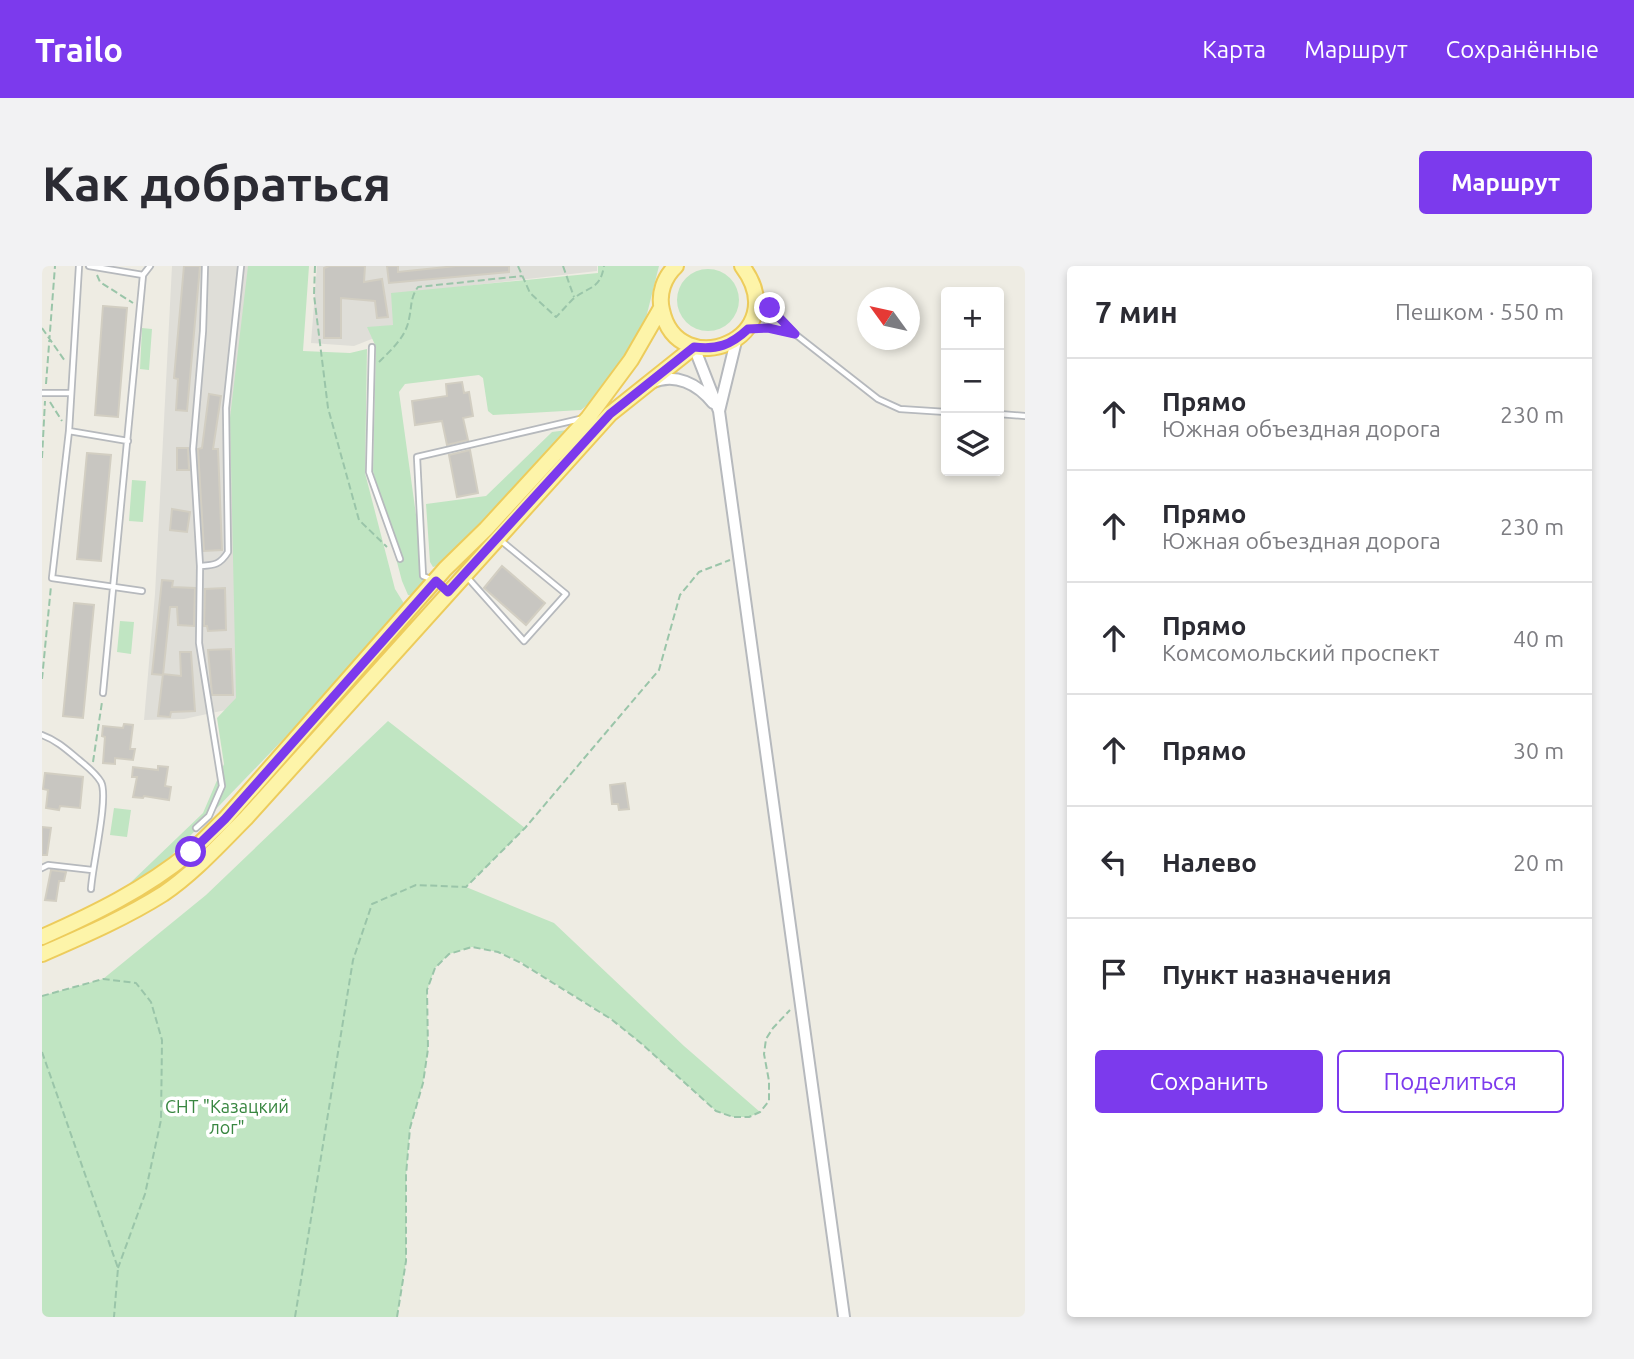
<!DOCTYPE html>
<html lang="ru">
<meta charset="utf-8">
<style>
body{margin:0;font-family:Ubuntu,sans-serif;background:#f2f2f3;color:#2b2b33}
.controls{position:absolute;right:21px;top:21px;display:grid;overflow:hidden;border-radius:7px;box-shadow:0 4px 10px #0003}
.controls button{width:63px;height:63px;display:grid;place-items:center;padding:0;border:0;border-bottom:2px solid #e1e1e2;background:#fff;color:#2b2b33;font:35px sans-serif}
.compass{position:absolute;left:815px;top:21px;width:63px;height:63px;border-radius:50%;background:#fff;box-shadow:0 4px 10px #0003;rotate:303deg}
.stop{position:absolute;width:21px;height:21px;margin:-16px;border:5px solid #7c3aed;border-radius:50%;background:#fff}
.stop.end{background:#7c3aed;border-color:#fff;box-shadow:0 2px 7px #0008}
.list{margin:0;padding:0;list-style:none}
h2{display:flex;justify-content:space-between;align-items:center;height:91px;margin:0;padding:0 28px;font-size:30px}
h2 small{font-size:23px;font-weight:400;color:#7c7c81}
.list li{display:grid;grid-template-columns:46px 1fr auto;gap:21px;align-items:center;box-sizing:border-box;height:112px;padding:0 28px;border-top:2px solid #e1e1e2}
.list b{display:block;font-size:26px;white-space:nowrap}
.list p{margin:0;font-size:23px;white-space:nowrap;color:#7c7c81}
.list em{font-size:23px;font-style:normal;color:#7c7c81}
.actions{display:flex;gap:14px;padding:21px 28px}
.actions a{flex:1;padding:16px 0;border:2px solid #7c3aed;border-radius:7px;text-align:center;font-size:24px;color:#7c3aed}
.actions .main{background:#7c3aed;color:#fff}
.icon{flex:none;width:38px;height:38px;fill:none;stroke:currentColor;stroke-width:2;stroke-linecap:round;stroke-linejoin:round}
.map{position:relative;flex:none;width:983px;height:1051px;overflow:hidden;border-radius:7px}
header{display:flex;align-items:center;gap:42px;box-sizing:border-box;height:98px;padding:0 35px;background:#7c3aed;color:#fff}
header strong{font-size:33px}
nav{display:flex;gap:38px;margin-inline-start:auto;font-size:24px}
.intro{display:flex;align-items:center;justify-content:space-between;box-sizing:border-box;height:168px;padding:0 42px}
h1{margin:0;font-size:49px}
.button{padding:18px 32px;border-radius:7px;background:#7c3aed;color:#fff;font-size:24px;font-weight:700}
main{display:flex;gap:42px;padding:0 42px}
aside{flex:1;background:#fff;border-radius:7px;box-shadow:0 4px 10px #0003}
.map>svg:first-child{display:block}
.industrial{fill:#dfded8}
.green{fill:#c0e5c2}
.building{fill:#c8c6c1;stroke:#d2cec2;stroke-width:2}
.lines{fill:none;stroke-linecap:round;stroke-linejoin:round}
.service-casing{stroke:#b6b9bd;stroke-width:8}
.tertiary-casing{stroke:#b6b9bd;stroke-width:14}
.primary-casing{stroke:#edcc5c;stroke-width:18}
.path{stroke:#9ac5a9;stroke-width:2;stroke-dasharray:7 3.5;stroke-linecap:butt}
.service{stroke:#fff;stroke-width:4.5}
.tertiary{stroke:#fff;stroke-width:10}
.primary{stroke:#fdf4a9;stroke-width:14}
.route{stroke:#7c3aed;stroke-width:9}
.labels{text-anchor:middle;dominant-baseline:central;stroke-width:7;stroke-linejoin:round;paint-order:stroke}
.park-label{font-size:18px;fill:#388640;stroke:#fff}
</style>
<header>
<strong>Trailo</strong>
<nav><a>Карта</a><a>Маршрут</a><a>Сохранённые</a></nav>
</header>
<div class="intro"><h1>Как добраться</h1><a class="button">Маршрут</a></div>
<main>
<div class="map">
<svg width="983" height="1051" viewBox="0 0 983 1051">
<rect width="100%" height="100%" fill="#eeece3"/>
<path class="industrial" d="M 130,0 L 212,0 L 202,440 L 142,453 L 102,454 L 113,328 Z
M 275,0 L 555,0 L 555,5 L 355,28 L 355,63 L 312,80 L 269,77 Z"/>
<path class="green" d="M 206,0 L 267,0 L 261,85 L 308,87 L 325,83 L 323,207 L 353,323 L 366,344 L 121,598 L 87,618 L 161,547 L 182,498 L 175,452 L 194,432 L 188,152 Z
M 556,0 L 617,0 L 602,60 L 554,132 L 539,144 L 451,149 L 446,145 L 441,112 L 437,109 L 363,118 L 357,126 L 384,321 L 372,330 L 366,329 L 360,315 L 331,205 L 334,81 L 325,61 L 351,59 L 349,27 L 556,7 Z
M635 34a31 31 0 1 1 62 0a31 31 0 1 1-62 0Z
M 100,62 L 110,63 L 107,104 L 98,103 Z
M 525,164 L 399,299 L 391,301 L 388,296 L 384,238 L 444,230 L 510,166 Z
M 90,214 L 104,215 L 101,256 L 87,255 Z
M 78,355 L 92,356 L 89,388 L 75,386 Z
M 346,455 L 483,562 L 424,621 L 512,657 L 642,780 L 718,846 L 707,851 L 691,851 L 674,845 L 600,778 L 569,753 L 479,696 L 456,686 L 430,681 L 407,688 L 393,702 L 385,724 L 386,783 L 381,817 L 368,862 L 364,909 L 364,995 L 355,1051 L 0,1051 L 0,730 L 61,713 L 164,629 Z
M 72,542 L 89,544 L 85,571 L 68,569 Z"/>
<path class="building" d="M 142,0 L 158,0 L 145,145 L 134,144 L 136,113 L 132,112 Z
M 287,0 L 323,0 L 322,16 L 340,13 L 346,51 L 335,52 L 333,35 L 299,32 L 299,72 L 282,72 L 282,2 Z
M 345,0 L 356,0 L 356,6 L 414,0 L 467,0 L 467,6 L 347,17 Z
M 61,40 L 85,42 L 76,151 L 53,149 Z
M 420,116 L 422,127 L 427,126 L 431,150 L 421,152 L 426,174 L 405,179 L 400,155 L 373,159 L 370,135 L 405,130 L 404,118 Z
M 167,128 L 179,130 L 171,183 L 176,183 L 180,284 L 162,285 L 156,183 L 160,182 Z
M 135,182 L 146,182 L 147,204 L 135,204 Z
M 428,184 L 436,227 L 415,231 L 407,189 Z
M 45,187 L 69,189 L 59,295 L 35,293 Z
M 130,243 L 148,246 L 145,266 L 128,264 Z
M 460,300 L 503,337 L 484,359 L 442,322 Z
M 120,314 L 131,315 L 130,321 L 153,322 L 152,360 L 136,359 L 135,341 L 128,341 L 121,409 L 110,408 Z
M 183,322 L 184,364 L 166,365 L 165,360 L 162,360 L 163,323 Z
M 32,337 L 52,339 L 41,452 L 21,450 Z
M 189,383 L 191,429 L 170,429 L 166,384 Z
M 138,386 L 149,386 L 153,445 L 129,446 L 128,451 L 116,450 L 121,408 L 139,410 Z
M 82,458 L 91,459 L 88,483 L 93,483 L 91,494 L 73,492 L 73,498 L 61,497 L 63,471 L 60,470 L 61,460 L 81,462 Z
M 116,500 L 126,501 L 123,520 L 129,521 L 127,534 L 102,530 L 101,532 L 91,531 L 95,511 L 90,511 L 91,501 L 116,504 Z
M 3,507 L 41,511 L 38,542 L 18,540 L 17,544 L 4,542 L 6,524 L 1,523 Z
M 583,517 L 587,543 L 577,544 L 576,538 L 570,538 L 568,519 Z
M 0,561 L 9,562 L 5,589 L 0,589 Z
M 9,604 L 24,606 L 22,615 L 17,615 L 14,635 L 3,634 Z"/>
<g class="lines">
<defs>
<path id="service" d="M 37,0 L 27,165 L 10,312 L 100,325
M 47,0 L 101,9 L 61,427
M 101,9 L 108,0
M 707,63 L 726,62 L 753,68 L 717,29
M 753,68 L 836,133 L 858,143 L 904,146
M 330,81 L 327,206 L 358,293
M 0,127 L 29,127
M 957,148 L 983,150
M 27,165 L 86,175
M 158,300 C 172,299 178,299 186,286 L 184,142 L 199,0
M 425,311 L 482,375 L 524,328 L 457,273
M 406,326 L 394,315 L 381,310 L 375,191 L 538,153
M 0,469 C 14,474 24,483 36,493 C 44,500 53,506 59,516 C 67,531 50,601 49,623
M 154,562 L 167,550 L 180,520 L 157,377 L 158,300 L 151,183 L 161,65 L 163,0
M 0,602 L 6,599 L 50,604"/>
<path id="tertiary" d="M 652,81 L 677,145 L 802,1051
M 609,117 C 633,106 656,118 671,137
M 677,145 L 694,75"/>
<path id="primary" d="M 634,0 C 622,11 616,28 620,44 C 636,119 754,72 700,0
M 0,671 C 52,648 103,623 147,587 C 160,577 171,564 183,553 L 403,303 L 444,263 L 546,152 L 589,94 L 619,42
M 0,688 C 41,670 83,652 121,628 C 152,607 178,578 204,552 L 568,148 L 652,81"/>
</defs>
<use href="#service" class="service-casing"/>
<use href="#tertiary" class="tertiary-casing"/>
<use href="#primary" class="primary-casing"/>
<path class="path" d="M 273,0 L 272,29 L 286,142 L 317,254 L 345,281
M 476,0 L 488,27 L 514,51 C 520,45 525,39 531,33 C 547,20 558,24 562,0
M 521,0 L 532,31
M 55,9 L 58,16 L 91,37
M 0,62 L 23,95
M 337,96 C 349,84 364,71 367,53 C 370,40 368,32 376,21 L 480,10
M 4,118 L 13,0
M 8,136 L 20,155
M 0,192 L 3,135
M 0,413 L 9,320
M 51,496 L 60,436
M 0,730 L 61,713 L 94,717 L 109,736 L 120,774 L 119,854 L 103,928 L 76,1002
M 0,786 L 76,1002 L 72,1051
M 253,1051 L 311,694 L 330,638 L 374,619 L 424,621 L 483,562 L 617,404 L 638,329 L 657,306 L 688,294
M 355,1051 L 364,995 L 364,909 L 368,862 L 381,817 L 386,783 L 385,724 L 393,702 L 407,688 L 430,681 L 456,686 L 479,697 L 569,753 L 600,778 L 674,845 L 691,851 L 707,851 L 718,846 L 727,835 L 727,815 L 722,788 L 724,773 L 731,762 L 748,744"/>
<use href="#service" class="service"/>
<use href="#tertiary" class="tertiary"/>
<use href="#primary" class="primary"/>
</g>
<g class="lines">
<path class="route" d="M 149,586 L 183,553 L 394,315 L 406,326 L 568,148 L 652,81 C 675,84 689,79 706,63 L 726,62 L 753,68 L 728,42"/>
</g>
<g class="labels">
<g class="park-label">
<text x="185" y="840">СНТ "Казацкий<tspan x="185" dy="21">лог"</tspan></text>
</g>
</g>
</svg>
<div class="controls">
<button>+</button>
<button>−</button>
<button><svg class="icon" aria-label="layers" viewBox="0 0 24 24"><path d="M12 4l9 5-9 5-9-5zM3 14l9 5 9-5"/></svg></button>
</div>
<svg class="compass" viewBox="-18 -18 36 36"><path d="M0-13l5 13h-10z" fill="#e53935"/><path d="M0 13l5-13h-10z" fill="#7c7c81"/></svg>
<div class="stop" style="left:149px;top:586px"></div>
<div class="stop end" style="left:728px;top:42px"></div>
</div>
<aside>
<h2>7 мин<small>Пешком · 550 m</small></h2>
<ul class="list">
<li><svg class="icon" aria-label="ahead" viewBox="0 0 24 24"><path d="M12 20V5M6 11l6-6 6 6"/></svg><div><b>Прямо</b><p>Южная объездная дорога</p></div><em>230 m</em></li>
<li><svg class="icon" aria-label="ahead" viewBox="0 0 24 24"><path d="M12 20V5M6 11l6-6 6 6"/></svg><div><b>Прямо</b><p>Южная объездная дорога</p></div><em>230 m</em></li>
<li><svg class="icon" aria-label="ahead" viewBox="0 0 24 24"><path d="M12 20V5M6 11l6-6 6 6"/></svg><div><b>Прямо</b><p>Комсомольский проспект</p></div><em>40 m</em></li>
<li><svg class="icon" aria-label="ahead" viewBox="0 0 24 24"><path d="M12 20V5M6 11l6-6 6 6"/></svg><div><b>Прямо</b></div><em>30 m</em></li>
<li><svg class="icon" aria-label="left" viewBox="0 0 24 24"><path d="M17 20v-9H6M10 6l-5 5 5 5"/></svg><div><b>Налево</b></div><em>20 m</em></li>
<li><svg class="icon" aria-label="arrive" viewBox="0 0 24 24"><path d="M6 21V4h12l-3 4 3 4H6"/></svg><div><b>Пункт назначения</b></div></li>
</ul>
<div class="actions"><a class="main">Сохранить</a><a>Поделиться</a></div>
</aside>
</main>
